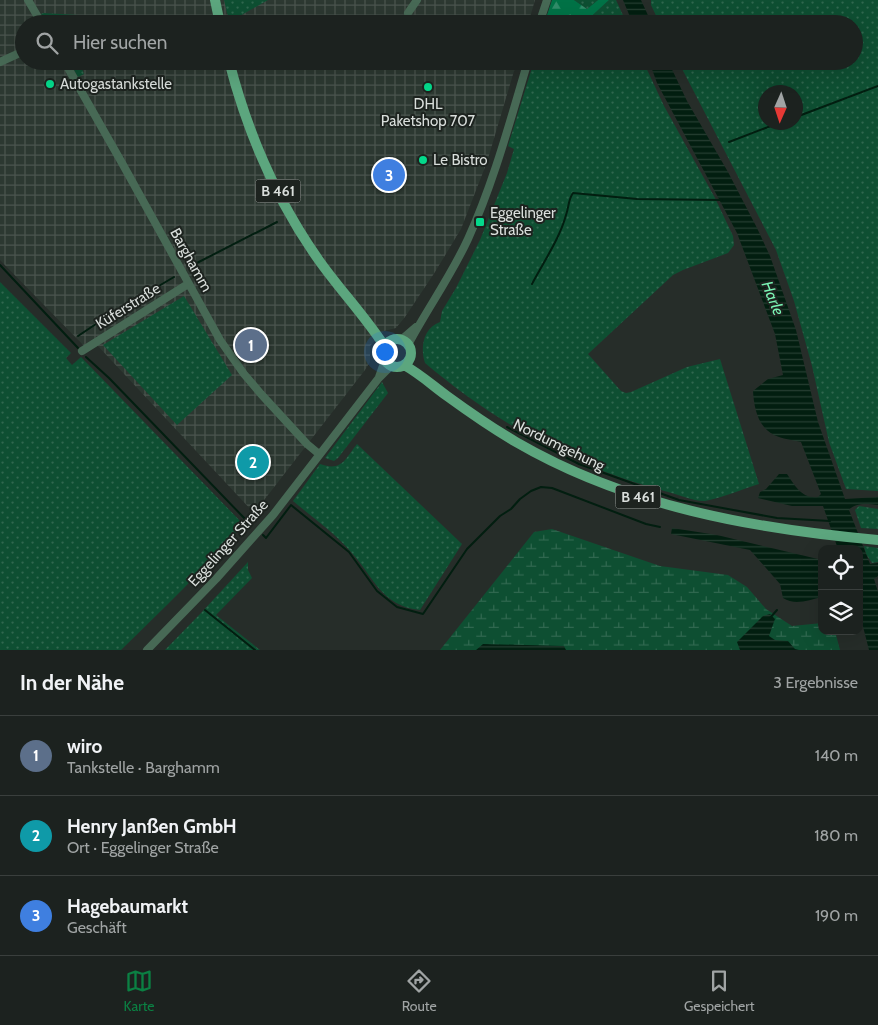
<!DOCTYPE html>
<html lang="de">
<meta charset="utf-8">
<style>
body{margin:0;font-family:Cabin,sans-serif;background:#252a28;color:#f1f3f6}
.controls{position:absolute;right:15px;bottom:15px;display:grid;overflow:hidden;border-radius:10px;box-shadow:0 5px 20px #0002}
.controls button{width:45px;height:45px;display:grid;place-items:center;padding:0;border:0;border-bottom:1px solid #3a3f3d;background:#1c221f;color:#f1f3f6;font:25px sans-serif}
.compass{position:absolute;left:758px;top:85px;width:45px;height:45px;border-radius:50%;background:#1c221f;box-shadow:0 5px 20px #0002;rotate:183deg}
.you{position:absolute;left:384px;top:351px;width:18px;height:18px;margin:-12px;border:4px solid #fff;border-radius:50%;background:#1a73e8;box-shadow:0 0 0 8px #1a73e833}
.badge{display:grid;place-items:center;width:32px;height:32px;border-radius:50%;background:#0b8043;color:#fff;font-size:16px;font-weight:700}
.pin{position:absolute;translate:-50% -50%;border:2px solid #fff;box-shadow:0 1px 5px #0006}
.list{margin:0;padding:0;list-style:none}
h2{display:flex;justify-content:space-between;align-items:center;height:65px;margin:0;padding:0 20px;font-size:21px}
h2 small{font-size:16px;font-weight:400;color:#a0a4a4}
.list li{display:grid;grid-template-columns:32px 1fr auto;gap:15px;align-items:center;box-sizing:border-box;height:80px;padding:0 20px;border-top:1px solid #3a3f3d}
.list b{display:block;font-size:19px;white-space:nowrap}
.list p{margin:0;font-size:16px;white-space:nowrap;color:#a0a4a4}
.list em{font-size:16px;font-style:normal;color:#a0a4a4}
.icon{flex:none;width:28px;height:28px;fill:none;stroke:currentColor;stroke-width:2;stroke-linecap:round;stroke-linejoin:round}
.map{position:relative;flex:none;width:878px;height:650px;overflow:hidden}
.search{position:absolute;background:#1c221f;box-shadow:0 5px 20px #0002;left:15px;right:15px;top:15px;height:55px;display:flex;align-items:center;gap:12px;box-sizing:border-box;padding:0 18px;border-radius:28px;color:#a0a4a4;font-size:19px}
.sheet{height:305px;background:#1c221f}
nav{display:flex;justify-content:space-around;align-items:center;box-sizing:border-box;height:70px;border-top:1px solid #3a3f3d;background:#1c221f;font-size:14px;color:#a0a4a4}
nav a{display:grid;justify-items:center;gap:2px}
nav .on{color:#0b8043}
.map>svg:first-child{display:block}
.industrial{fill:url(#industrial-grid)}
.grass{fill:url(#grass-dots);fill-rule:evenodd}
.forest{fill:url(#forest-firs)}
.wetland{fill:url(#wetland-marsh)}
.water{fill:url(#water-rules)}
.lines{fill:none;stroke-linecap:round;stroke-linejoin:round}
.stream{stroke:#021e10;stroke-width:2}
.minor{stroke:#476955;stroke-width:8}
.major{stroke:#5ca67e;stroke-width:10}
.poi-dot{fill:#04d98b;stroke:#1d231f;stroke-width:2}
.labels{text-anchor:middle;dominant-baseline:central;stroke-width:4;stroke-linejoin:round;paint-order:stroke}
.shield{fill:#1d231f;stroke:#a1a6a3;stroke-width:1}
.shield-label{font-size:14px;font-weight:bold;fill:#d9dedb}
.poi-label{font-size:15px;fill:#d9dedb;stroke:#1d231f;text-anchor:start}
.street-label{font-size:15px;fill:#d9dedb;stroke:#1d231f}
.water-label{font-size:16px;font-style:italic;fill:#79f3b3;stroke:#1d231f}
</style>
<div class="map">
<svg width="878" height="650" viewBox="0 0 878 650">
<defs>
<pattern id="industrial-grid" width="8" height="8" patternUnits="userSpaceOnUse" patternTransform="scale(1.25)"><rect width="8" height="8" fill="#2c3831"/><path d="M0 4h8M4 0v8" fill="none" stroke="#4a544e"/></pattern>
<pattern id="grass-dots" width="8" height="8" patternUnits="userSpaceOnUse" patternTransform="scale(1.25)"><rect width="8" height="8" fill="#0e4f32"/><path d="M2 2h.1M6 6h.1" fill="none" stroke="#30684f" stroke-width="1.8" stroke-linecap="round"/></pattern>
<pattern id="forest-firs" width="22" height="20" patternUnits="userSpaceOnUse" patternTransform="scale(1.25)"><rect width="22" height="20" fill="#007246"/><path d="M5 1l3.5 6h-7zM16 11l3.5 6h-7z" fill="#318c69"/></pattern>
<pattern id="wetland-marsh" width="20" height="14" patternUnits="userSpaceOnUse" patternTransform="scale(1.25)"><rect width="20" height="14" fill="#0e4f32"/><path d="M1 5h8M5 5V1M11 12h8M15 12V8" fill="none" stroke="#30684f"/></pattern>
<pattern id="water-rules" width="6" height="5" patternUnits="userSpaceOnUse" patternTransform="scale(1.25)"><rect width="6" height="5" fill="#021e10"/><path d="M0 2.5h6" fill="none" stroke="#263e32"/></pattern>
</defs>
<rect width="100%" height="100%" fill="#262d29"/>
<path class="industrial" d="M 0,0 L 535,0 L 528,24 L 24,24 L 24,61 L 517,61 L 487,162 L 461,229 L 435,272 L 405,317 L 396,328 L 384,331 L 370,346 L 370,362 L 365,370 L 254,513 L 97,345 L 89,351 L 0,260 Z"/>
<path class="grass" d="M 224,0 L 268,0 L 231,21 L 227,13 Z
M 574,0 L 598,0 L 587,9 Z
M 609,0 L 616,0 L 627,24 L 583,24 Z
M 651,0 L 878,0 L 878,491 L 846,489 L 829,442 L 812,366 L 794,301 L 776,250 L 678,61 L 854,61 L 854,24 L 660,24 L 651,5 ZM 766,92 L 796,92 L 796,122 L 766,122 Z
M 43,13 L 78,15 L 77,24 L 47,24 L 41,14 Z
M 69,61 L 79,61 L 84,74 L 78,77 Z
M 534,61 L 643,61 L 664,106 L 715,198 L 733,236 L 734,245 L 728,253 L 683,270 L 673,275 L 588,354 L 621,391 L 626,393 L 631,392 L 687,367 L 720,359 L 759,484 C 743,489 722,498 705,501 C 696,502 677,494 668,492 C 578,469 496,423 425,363 C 420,348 423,328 440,322 L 442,311 L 456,288 L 480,240 L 507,173 L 514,149 L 508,146 Z
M 0,282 L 71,353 L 66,358 L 72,365 L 81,357 L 243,524 C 205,569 163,609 121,650 L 0,650 Z
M 184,296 L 232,375 L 177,425 L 103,345 Z
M 382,382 L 388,393 L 338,458 L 334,461 L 325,458 Z
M 357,444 L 462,544 L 420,610 C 381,606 374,577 351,552 C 335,533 312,517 293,501 L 320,464 C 342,472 345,459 357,444 Z
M 859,506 L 878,509 L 878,529 L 861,528 L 855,510 Z
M 864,546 L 878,548 L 878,562 L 872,563 L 866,554 Z
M 248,562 L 248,570 L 252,578 L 216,615 L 260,650 L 165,650 L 201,613 Z"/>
<path class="forest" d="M 552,0 L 574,0 L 587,9 L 598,0 L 609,0 L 583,24 L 560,24 L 546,18 Z"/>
<path class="wetland" d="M 552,529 L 660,566 L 728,575 L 747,587 L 766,609 L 792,626 L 822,623 L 822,631 L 835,631 L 840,650 L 440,650 L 534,532 Z"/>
<path class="water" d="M 623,0 L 641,0 L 652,24 L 633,24 Z
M 649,61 L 668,61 L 687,101 L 728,172 L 757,228 L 770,256 L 796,330 L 818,422 L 845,499 L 878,497 L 878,505 C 868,504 856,502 849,510 L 870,564 L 878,563 L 878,576 L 874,579 L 878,592 L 878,650 L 869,650 L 859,611 L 859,549 L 838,549 L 823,506 L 792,506 L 758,498 L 760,492 L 766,489 L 779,474 L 787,474 C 795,486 802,499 818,497 L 821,494 L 801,442 C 793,440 782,439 774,435 C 758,427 754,408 753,391 L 768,379 L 783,375 L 775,334 L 737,233 L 657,83 Z
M 672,528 L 717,535 L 822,560 L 822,597 C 809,600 795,606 783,598 L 780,584 L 750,550 L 671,534 Z
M 770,614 L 775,619 L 769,636 L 775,640 L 788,641 L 795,649 L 799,650 L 740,650 L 737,642 L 763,616 Z
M 483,644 L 564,646 L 566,650 L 476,650 Z"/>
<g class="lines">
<path class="stream" d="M 796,117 L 878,86
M 729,142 L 781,122
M 0,265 L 78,348
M 189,267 L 277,222
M 532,284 C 543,263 560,238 566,215 C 569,207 568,200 573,193 L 637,199 L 722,200
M 118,310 L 174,277
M 78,336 L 108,316
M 86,357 L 109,378 L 248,522
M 507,427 L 579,464 L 679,500 L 777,518 L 830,521
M 263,535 L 266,538 L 291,505 L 349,552 L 377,591 L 397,607 L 423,614 L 467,549 L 500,516 L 511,509 L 520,499 L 531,491 L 541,487 L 552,488 L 646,524 L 660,527
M 205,610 L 255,650
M 770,618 L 777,610"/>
<path class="minor" d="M 28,0 L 42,24
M 408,13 L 417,0
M 539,24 L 547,0
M 64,61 L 122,163 L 220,340 L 244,374 L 261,394 L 307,444 L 319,454
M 0,62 L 24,51
M 401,340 L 416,327
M 408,345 C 427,309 451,276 468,239 C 494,182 510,121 528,61
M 82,351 L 188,284
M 379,377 L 385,360
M 147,650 L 216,579 L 273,515 L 378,379 L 391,366"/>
<path class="major" d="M 215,0 L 220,24
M 229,61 C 247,131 276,199 318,259 C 339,289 365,316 385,347
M383 353a14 14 0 1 1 28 0a14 14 0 1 1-28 0Z
M 404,365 C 420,374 432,385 447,396 C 469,412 492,428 516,442 C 626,506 753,529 878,540"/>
</g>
<g class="poi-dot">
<circle cx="50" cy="84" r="5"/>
<circle cx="428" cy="87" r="5"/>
<circle cx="423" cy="160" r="5"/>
<rect x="475" y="217" width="10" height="10" rx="2.5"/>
</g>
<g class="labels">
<g class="shield">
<rect x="255.5" y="179.5" width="45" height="23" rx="4"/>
<rect x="615.5" y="485.5" width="45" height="23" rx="4"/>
</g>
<g class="shield-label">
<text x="278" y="191">B 461</text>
<text x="638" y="497">B 461</text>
</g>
<g class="poi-label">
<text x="60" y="84">Autogastankstelle</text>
<text x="428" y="104" text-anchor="middle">DHL<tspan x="428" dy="17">Paketshop 707</tspan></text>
<text x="433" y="160">Le Bistro</text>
<text x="490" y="213">Eggelinger<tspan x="490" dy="17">Straße</tspan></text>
</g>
<g class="street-label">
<text transform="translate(191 260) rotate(61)">Barghamm</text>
<text transform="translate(128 306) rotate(-32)">Küferstraße</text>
<text transform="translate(559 445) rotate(26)">Nordumgehung</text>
<text transform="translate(228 543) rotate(-48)">Eggelinger Straße</text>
</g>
<g class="water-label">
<text transform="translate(773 298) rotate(68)">Harle</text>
</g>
</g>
</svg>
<div class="controls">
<button><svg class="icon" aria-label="locate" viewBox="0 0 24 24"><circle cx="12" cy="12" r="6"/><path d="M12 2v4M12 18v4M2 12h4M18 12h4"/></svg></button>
<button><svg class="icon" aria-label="layers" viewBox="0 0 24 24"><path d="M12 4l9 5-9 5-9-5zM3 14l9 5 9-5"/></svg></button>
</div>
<svg class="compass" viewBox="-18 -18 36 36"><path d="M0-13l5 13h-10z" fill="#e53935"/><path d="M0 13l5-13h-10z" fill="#a0a4a4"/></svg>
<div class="you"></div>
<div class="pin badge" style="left:251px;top:345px;background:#5c6f8a">1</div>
<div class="pin badge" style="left:253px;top:462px;background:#0f9aa8">2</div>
<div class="pin badge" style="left:389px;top:175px;background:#3f7fe0">3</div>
<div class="search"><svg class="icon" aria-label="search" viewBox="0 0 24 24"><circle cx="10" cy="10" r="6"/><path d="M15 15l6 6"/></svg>Hier suchen</div>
</div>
<section class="sheet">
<h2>In der Nähe<small>3 Ergebnisse</small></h2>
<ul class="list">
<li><span class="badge" style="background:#5c6f8a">1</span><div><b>wiro</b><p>Tankstelle · Barghamm</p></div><em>140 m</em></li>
<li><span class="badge" style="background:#0f9aa8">2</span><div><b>Henry Janßen GmbH</b><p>Ort · Eggelinger Straße</p></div><em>180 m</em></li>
<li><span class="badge" style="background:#3f7fe0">3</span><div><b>Hagebaumarkt</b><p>Geschäft</p></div><em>190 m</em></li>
</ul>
</section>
<nav>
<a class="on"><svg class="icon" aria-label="map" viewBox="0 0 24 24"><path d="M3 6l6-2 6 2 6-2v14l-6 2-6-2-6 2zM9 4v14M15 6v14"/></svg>Karte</a>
<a><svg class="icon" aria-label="directions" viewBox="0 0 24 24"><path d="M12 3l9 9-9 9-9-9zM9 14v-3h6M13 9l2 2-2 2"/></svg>Route</a>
<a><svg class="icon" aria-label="saved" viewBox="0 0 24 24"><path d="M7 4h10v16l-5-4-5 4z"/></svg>Gespeichert</a>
</nav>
